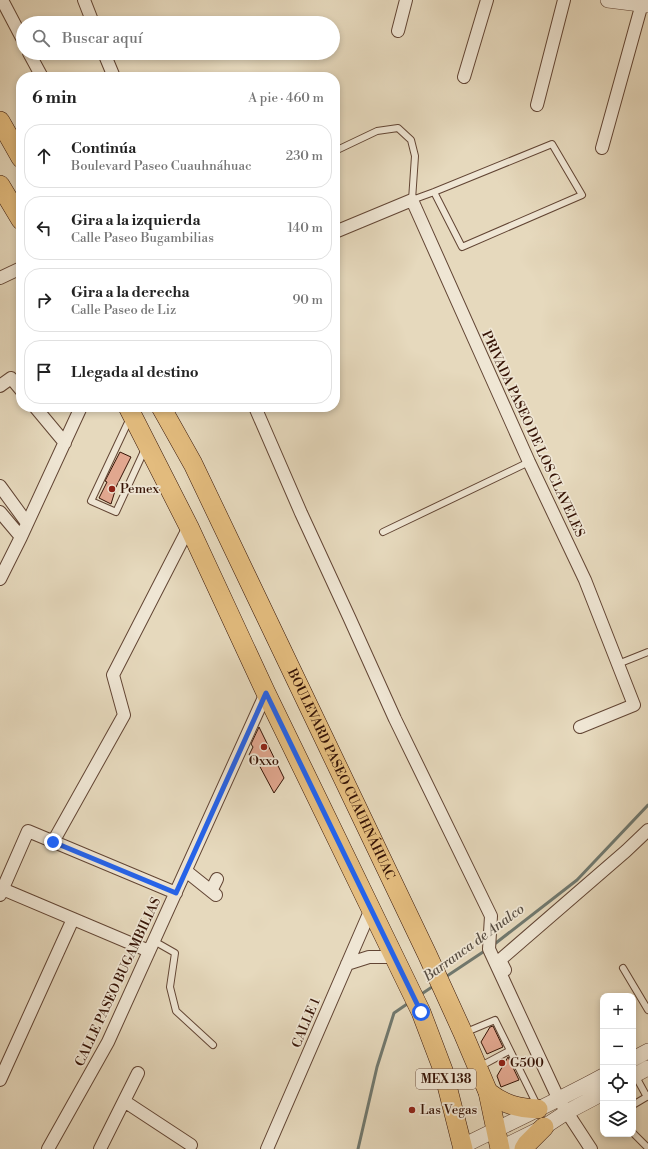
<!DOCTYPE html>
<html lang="es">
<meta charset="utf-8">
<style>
body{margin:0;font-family:"Libre Bodoni",serif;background:#f6f6f6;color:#222}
.controls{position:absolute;right:12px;bottom:12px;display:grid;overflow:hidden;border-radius:8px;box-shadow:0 2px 6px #0003}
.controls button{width:36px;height:36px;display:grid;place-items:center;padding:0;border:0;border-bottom:1px solid #e0e0e0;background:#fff;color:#222;font:20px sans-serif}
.stop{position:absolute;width:12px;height:12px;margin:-9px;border:3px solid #2563eb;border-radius:50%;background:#fff}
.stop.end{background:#2563eb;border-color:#fff;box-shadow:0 1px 4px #0008}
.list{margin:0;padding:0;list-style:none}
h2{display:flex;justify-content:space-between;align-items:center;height:52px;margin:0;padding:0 16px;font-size:17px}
h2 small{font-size:13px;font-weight:400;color:#767676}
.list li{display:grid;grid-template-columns:26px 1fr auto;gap:12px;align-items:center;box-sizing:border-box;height:64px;margin:0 8px 8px;padding:0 8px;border:1px solid #e0e0e0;border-radius:16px}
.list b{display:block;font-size:15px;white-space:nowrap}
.list p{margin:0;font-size:13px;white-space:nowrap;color:#767676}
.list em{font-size:13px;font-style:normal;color:#767676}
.icon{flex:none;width:22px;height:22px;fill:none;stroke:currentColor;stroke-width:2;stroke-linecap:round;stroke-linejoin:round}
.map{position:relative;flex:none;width:648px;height:1149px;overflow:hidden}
.search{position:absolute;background:#fff;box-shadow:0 2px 6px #0003;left:16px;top:16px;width:324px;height:44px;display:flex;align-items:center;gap:10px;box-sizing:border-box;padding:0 14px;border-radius:22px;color:#767676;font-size:15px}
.panel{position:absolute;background:#fff;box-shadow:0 2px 6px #0003;left:16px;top:72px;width:324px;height:340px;border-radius:16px}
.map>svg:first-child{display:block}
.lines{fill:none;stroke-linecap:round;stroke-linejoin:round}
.stream{stroke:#70786e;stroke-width:3}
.building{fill:#e1a78f;stroke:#361406}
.service-casing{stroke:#624534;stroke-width:8}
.minor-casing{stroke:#624534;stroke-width:14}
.tertiary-casing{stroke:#624534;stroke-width:16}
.primary-casing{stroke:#361406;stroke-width:20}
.service{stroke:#efe6d4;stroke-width:6}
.minor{stroke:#efe6d4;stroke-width:12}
.tertiary{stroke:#efe6d4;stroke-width:15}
.primary{stroke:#e3bc7e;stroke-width:19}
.route{stroke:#2563eb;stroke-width:5}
.poi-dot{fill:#8f2418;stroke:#efe6d4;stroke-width:1.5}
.labels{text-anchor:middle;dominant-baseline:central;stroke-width:3.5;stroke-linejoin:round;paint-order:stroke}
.shield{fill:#efe6d4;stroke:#6e5344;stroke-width:1}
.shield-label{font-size:12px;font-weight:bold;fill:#361406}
.street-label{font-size:13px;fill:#361406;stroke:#efe6d4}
.poi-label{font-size:13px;fill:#361406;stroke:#efe6d4;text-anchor:start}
.water-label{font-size:14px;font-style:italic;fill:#584e43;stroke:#efe6d4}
</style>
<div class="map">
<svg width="648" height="1149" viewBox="0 0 648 1149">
<rect width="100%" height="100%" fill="#e6d9bd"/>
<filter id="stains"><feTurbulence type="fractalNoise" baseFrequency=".005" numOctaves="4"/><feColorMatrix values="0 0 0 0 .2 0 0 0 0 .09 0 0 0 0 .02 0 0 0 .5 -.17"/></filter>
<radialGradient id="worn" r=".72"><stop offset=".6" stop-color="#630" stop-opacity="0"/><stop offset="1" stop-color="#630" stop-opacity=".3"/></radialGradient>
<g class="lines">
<path class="stream" d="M 492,946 L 577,880 L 648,805
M 444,978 L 486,950
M 420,995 L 435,985
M 358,1149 L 377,1067 L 394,1013 L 410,1002"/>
</g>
<path class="building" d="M 120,452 L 131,457 L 114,491 L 115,491 L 111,504 L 99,498 L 107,482 L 105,481 Z
M 259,727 L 284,778 L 274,793 L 258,763 L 249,755 L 253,747 L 251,744 Z
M 493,1026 L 503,1047 L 487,1054 L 481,1042 L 490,1027 Z
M 508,1057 L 519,1080 L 501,1087 L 497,1076 Z"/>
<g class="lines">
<defs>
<path id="service" d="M 335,151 L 377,131 L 398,128 L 411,140 L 415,156 L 412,200 L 434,192 L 552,144 L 582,195 L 462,247 L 434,192
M 130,418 L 91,501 L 116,512 L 145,449
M 383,532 L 529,462
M 618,664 L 648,652
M 154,941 L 175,953 L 170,987 L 176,1011 L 213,1045
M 623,968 L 648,1010
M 464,1033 L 495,1020 L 537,1105
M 479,1067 L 509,1051
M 635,1075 L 647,1097
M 633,1105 L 648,1096
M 633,1133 L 648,1148"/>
<path id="minor" d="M 2,0 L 23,40
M 84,0 L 93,23
M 398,31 L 406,0
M 29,53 L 42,77
M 104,53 L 114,77
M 464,77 L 487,0
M 537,105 L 564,0
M 602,148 L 643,0
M 335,232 L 412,200 L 529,462 L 585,580 L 634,705 L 580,727
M 0,278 L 21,268
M 0,386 L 11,378 L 21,390
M 35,407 L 65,443
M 255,407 L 301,513 L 349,617 L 395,719 L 491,916 L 489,949 L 559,1100 L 591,1149
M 0,486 L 27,523
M 0,512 L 21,537
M 0,579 L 21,537 L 81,407
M 53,842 L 124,715 L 113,675 L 189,527
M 186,871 L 216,895
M 0,888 L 149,951
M 211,891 L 217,879
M 0,895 L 28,831 L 176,893
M 347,964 L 369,957 L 394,957
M 505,970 L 500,960 L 626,851 L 648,830
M 0,1080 L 73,919
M 124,1101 L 191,1145
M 48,1149 L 108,1042 L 266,693
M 100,1149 L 138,1073
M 267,1149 L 371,909"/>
<path id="tertiary" d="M 608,0 L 648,5
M 633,1059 L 648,1051
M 633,1076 L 648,1068
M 463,1146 C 509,1123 557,1101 603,1076
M 499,1149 L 544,1127 L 567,1112 L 603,1093"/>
<g id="primary">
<path d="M 0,121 L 21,158"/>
<path d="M 0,185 L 21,220"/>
<path d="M 128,407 L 189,527 L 266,693 L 421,1012 L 443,1070 L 463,1149"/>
<path id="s1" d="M 161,407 L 193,464 L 427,954 L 463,1033 L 488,1092 L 500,1149"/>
<path d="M 488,1092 C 505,1105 518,1108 538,1109"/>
<path d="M 524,1149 L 527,1144 L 544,1127"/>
</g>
</defs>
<use href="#service" class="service-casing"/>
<use href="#minor" class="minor-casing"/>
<use href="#tertiary" class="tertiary-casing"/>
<use href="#primary" class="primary-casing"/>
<use href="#service" class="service"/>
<use href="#minor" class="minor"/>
<use href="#tertiary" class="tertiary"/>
<use href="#primary" class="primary"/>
</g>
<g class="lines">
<path class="route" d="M 53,842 L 176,893 L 266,693 L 421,1012"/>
</g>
<g class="poi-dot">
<circle cx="112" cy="489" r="4"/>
<circle cx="264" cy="747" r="4"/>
<circle cx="502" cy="1063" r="4"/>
<circle cx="412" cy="1110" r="4"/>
</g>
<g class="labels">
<rect class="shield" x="416" y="1069" width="60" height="20" rx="3"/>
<g class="shield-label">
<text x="446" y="1079">MEX 138</text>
</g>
<g class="street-label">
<text transform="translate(533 434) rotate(65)">PRIVADA PASEO DE LOS CLAVELES</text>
<text stroke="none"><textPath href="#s1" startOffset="409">BOULEVARD PASEO CUAUHNÁHUAC</textPath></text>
<text transform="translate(118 982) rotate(-65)">CALLE PASEO BUGAMBILIAS</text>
<text transform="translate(306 1023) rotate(-67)">CALLE 1</text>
</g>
<g class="poi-label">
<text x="120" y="489">Pemex</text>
<text x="264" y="761" text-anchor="middle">Oxxo</text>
<text x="510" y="1063">G500</text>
<text x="420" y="1110">Las Vegas</text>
</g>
<g class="water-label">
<text transform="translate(474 943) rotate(-36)">Barranca de Analco</text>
</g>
</g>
<rect width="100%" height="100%" filter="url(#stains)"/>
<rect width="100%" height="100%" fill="url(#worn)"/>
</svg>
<div class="controls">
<button>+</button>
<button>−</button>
<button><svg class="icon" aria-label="locate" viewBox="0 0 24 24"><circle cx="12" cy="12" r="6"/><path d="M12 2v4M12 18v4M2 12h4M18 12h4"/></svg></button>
<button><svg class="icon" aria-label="layers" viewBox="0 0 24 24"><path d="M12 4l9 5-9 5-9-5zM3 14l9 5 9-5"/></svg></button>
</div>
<div class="stop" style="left:421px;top:1012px"></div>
<div class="stop end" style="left:53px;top:842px"></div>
<div class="search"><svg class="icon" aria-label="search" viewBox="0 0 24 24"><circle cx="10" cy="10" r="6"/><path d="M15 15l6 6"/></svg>Buscar aquí</div>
<section class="panel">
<h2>6 min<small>A pie · 460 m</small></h2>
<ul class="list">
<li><svg class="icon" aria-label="ahead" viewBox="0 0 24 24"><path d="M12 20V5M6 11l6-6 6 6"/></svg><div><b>Continúa</b><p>Boulevard Paseo Cuauhnáhuac</p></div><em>230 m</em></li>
<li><svg class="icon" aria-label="left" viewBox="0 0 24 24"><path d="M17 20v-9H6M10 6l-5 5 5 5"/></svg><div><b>Gira a la izquierda</b><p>Calle Paseo Bugambilias</p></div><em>140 m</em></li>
<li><svg class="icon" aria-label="right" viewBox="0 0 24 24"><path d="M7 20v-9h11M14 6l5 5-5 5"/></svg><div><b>Gira a la derecha</b><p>Calle Paseo de Liz</p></div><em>90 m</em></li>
<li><svg class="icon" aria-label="arrive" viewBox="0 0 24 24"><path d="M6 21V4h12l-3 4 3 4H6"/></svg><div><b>Llegada al destino</b></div></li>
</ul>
</section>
</div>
